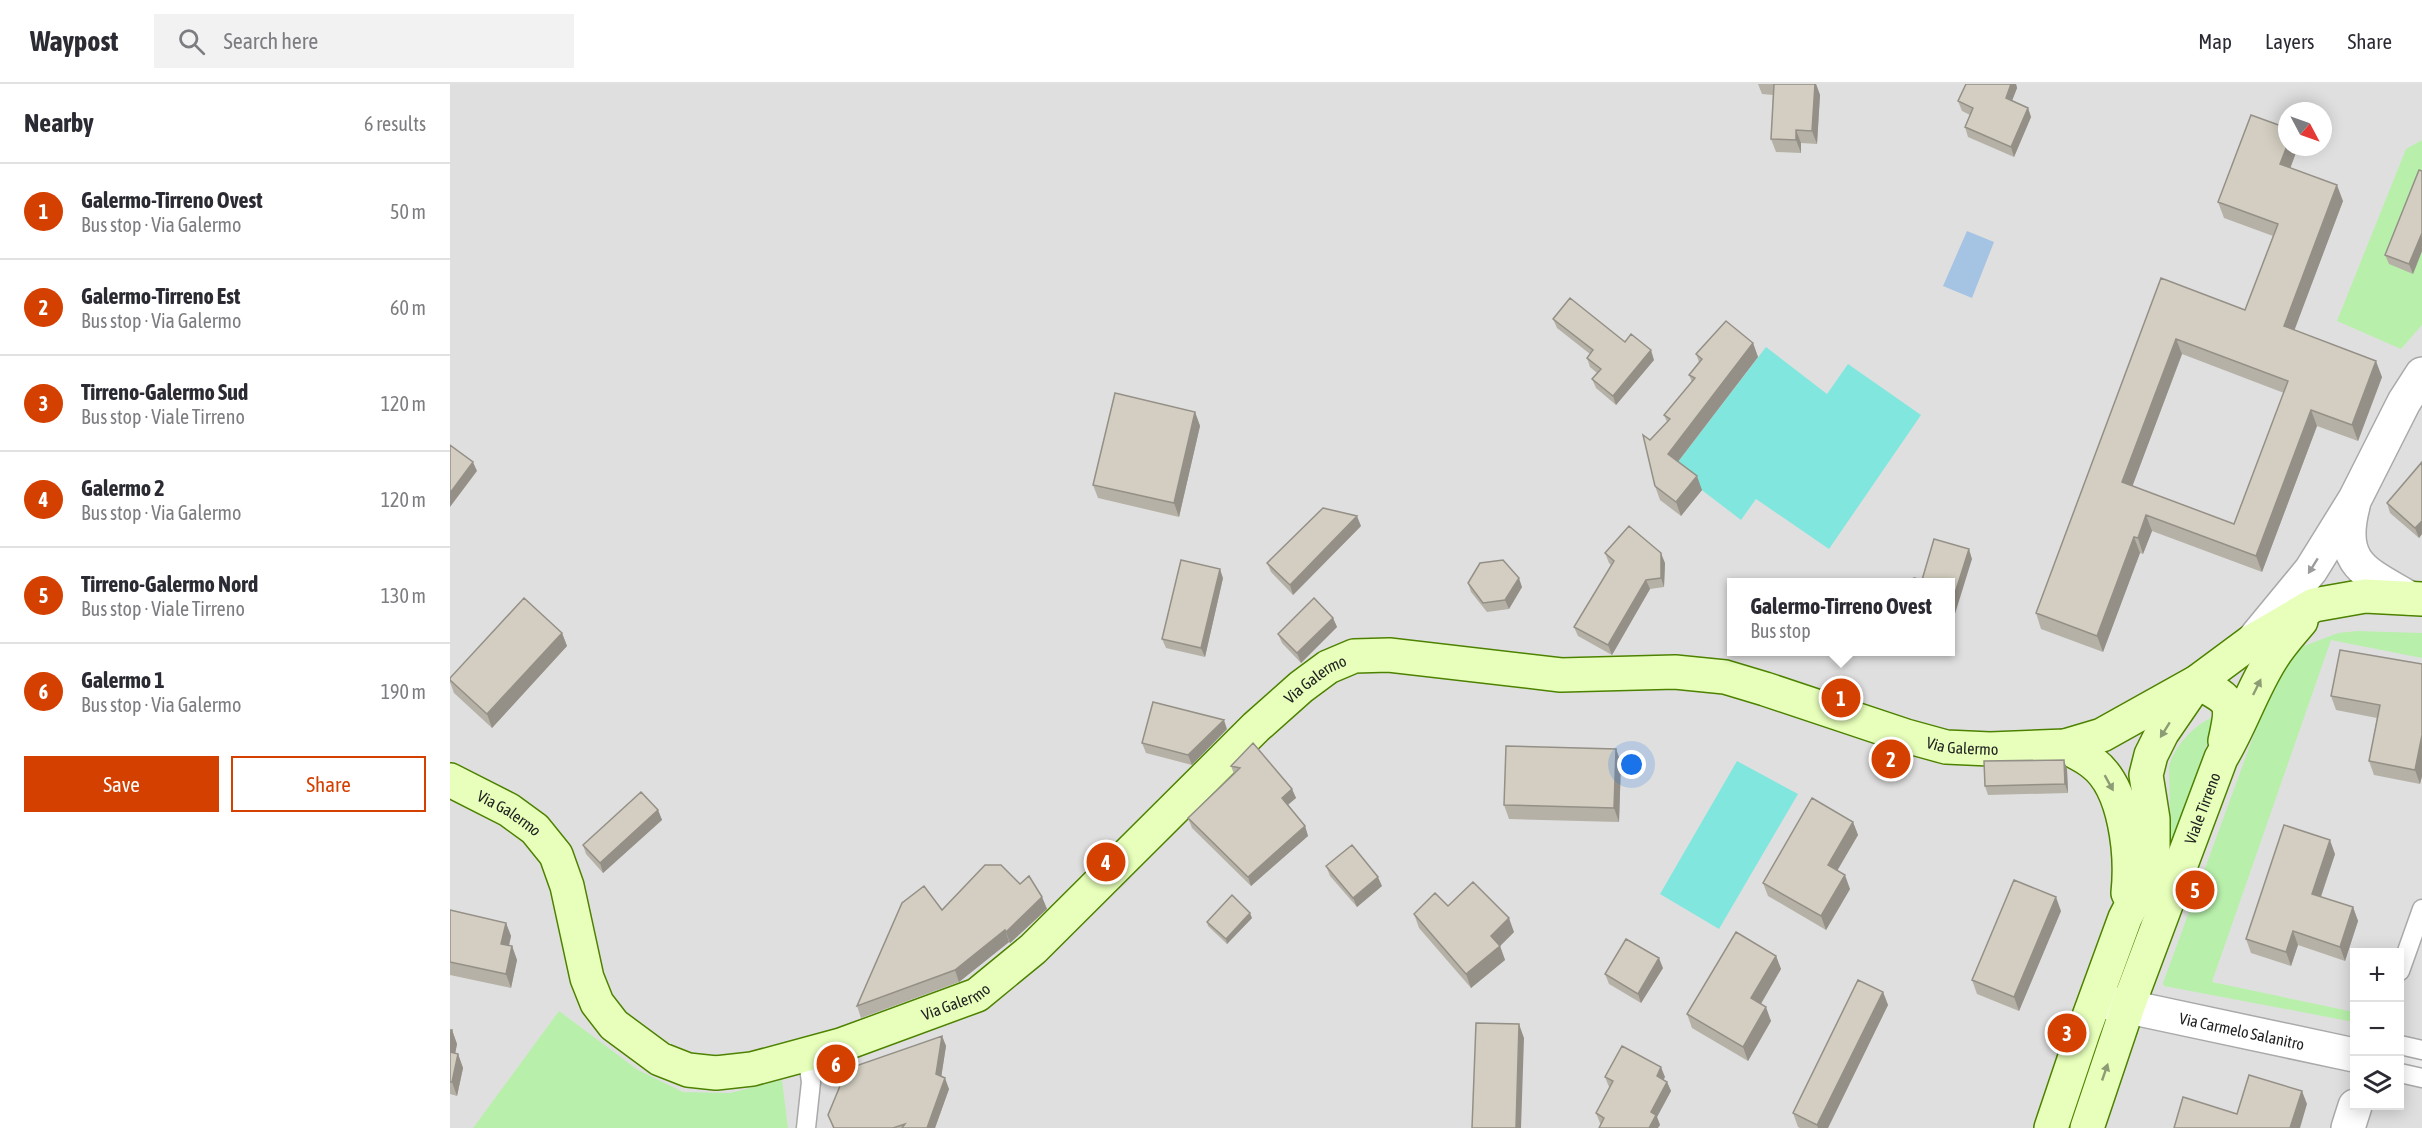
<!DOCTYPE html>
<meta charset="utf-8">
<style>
body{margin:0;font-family:"Asap Condensed",sans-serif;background:#f2f2f3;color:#2b2b33}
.controls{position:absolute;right:18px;bottom:18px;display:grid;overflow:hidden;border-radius:0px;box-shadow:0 3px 15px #0003}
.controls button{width:54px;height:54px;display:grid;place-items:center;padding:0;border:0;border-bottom:2px solid #e1e1e2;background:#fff;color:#2b2b33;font:30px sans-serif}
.compass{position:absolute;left:1828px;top:18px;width:54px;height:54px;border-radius:50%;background:#fff;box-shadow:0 3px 15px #0003;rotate:131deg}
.you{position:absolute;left:1182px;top:681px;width:21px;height:21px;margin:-15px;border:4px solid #fff;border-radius:50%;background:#1a73e8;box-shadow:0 0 0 9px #1a73e833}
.badge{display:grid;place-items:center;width:39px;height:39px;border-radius:50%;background:#d44000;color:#fff;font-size:20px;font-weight:700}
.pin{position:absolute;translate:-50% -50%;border:3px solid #fff;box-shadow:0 2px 6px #0006}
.popup{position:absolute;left:1277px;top:494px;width:228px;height:78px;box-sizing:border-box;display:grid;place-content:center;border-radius:0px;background:#fff;filter:drop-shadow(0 2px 4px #0005);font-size:20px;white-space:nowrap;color:#7c7c81}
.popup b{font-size:22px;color:#2b2b33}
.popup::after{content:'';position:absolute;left:50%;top:100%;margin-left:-12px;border:12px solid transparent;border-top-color:#fff}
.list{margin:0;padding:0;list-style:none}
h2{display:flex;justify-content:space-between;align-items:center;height:78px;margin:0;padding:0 24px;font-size:26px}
h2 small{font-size:20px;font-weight:400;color:#7c7c81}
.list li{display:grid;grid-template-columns:39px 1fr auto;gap:18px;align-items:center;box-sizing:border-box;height:96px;padding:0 24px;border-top:2px solid #e1e1e2}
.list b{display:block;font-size:22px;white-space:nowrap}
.list p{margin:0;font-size:20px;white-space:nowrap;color:#7c7c81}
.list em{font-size:20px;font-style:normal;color:#7c7c81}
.actions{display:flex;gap:12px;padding:18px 24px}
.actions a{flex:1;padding:14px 0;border:2px solid #d44000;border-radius:0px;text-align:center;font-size:21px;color:#d44000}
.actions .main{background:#d44000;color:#fff}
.icon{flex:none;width:33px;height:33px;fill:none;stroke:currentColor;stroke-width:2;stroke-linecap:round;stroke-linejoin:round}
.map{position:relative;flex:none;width:1972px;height:1044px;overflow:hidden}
header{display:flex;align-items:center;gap:36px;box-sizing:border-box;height:84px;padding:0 30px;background:#fff;border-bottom:2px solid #e1e1e2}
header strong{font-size:28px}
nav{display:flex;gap:33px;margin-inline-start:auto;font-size:21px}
.search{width:420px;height:54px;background:#f2f2f3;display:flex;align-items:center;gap:15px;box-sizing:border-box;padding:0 21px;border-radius:0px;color:#7c7c81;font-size:22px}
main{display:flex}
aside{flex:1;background:#fff}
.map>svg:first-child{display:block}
.residential{fill:#e0dfdf;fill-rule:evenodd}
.grass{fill:#b8f0ab}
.pitch{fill:#81e7de}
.parking{fill:#eee}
.water{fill:#a5c3e3}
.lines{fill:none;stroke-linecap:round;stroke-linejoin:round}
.lane-casing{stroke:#a9a9a9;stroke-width:21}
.street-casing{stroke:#a9a9a9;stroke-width:36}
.secondary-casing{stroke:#4d8200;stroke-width:36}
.lane{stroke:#fff;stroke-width:18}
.street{stroke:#fff;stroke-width:33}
.secondary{stroke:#e7ffba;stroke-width:33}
.wall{fill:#b5b1a6;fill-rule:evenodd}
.shaded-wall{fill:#949087}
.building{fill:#d3cec1;stroke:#949087;stroke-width:1.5;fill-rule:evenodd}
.oneway{fill:#9c9c9c}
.oneway2{fill:#8e9c76}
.labels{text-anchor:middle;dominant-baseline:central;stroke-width:4.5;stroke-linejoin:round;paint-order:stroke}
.street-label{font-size:16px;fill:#222;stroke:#fff}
</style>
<header>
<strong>Waypost</strong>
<div class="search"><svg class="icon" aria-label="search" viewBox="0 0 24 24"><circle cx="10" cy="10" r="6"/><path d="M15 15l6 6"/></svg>Search here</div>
<nav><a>Map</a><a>Layers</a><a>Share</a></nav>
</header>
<main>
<aside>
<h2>Nearby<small>6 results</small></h2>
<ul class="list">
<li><span class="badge">1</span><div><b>Galermo-Tirreno Ovest</b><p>Bus stop · Via Galermo</p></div><em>50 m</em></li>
<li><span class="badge">2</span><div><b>Galermo-Tirreno Est</b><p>Bus stop · Via Galermo</p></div><em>60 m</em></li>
<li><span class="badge">3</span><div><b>Tirreno-Galermo Sud</b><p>Bus stop · Viale Tirreno</p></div><em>120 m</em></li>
<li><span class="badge">4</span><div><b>Galermo 2</b><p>Bus stop · Via Galermo</p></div><em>120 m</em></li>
<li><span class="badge">5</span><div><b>Tirreno-Galermo Nord</b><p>Bus stop · Viale Tirreno</p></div><em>130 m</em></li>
<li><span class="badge">6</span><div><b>Galermo 1</b><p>Bus stop · Via Galermo</p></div><em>190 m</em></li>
</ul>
<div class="actions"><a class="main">Save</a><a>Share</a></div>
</aside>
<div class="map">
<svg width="1972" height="1044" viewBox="0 0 1972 1044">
<rect width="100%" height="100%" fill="#f3f2e8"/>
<path class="residential" d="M 0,0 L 1972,0 L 1972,1044 L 0,1044 ZM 1837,27 L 1873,27 L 1873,63 L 1837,63 ZM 1282,498 L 1500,498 L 1500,568 L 1282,568 ZM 1904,868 L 1950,868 L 1950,1022 L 1904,1022 Z"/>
<path class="grass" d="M 1972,56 L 1972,241 L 1951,265 L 1887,237 L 1956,65 Z
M 1907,547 L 1972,549 L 1972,574 L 1881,556 L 1762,898 L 1904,928 L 1904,938 L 1714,902 L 1713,899 L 1817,615 L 1843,570 L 1854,562 L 1888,549 Z
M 1767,632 L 1721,759 L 1719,683 C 1724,662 1746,638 1767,632 Z
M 109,927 L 188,986 L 233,1008 L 280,1009 L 332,996 L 338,1044 L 23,1044 Z"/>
<path class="pitch" d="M 1316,263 L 1377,310 L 1398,280 L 1471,331 L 1379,465 L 1306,415 L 1291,436 L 1223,384 Z
M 1287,677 L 1348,710 L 1269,845 L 1210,810 Z"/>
<path class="parking" d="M 1950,971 L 1972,975 L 1972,986 L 1950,981 Z"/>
<path class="water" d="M 1517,147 L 1544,158 L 1522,214 L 1493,202 Z"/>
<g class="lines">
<defs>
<path id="lane" d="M 1950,887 L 1972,825
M 1950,961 L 1972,966
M 1950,989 L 1972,994
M 356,1044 L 361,998 L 357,970"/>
<g id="street">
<path d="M 1903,422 C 1888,480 1915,488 1959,514"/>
<path d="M 1805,554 L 1861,486 L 1905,415 L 1954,318 L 1972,290"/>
<path id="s1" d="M 1651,917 L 1904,971"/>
<path d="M 1898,1044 L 1905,1022"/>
</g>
<g id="secondary">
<path d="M 1615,662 C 1624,668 1635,672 1643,679 C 1676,704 1682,771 1678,809"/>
<path id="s2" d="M 0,696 L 59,726 L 85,745 L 106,771 L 117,802 L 137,894 L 147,919 L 164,941 L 210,975 L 238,986 L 266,989 L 302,985 L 391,961 L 527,911 L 583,865 L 806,643 L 851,603 L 878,583 L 904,572 L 939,571 L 1111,591 L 1225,588 L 1275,593 L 1315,605 L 1456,652 L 1496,663 L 1540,665 L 1615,662 L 1652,651 L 1747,598 L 1801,558 L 1864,521 L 1915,512 L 1972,515"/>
<path d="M 1601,1044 L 1634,946 L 1675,834 L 1693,799 L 1703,765 L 1703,735 L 1696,691 L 1701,671 L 1712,649 L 1747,598 C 1782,617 1784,617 1775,657"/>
<path id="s3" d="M 1637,1044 L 1678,922 L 1771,674 C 1791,641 1802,605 1822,574 C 1830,561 1841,549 1851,537"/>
</g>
</defs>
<use href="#lane" class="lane-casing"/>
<use href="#street" class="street-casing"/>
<use href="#secondary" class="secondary-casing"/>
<use href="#lane" class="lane"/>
<use href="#street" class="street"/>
<use href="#secondary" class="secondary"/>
</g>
<path class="wall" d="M 1308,0 L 1366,0 L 1370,11 L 1367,60 L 1351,59 L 1351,69 L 1326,68 L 1321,55 L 1323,11 L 1312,10 Z
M 1516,0 L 1566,0 L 1567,4 L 1562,17 L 1578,24 L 1581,33 L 1564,73 L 1518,53 L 1515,43 L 1520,31 L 1512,27 L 1508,17 Z
M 1837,63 L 1848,63 L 1840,84 L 1893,117 L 1844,246 L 1932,293 L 1908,357 L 1867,342 L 1812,488 L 1702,447 L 1693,470 L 1690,469 L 1653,568 L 1591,545 L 1586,529 L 1711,194 L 1795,226 L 1823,152 L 1774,134 L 1768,118 ZM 1732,270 L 1834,309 L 1784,440 L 1682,402 Z
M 1972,87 L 1972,167 L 1963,190 L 1939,180 L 1935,171 Z
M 1103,235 L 1175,258 L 1204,276 L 1166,321 L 1146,304 L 1142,295 L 1147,289 L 1140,283 L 1137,274 L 1140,270 L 1107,244 Z
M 1303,259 L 1308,273 L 1228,378 L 1252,406 L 1231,432 L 1210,416 L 1205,402 L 1217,338 L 1214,331 L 1242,298 L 1239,291 L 1249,278 L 1246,270 Z
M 745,328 L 750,342 L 729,433 L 648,414 L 643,401 Z
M 1972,378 L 1972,450 L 1969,454 L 1940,429 L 1937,419 Z
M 911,442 L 843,511 L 821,488 L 817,479 Z
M 1155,469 L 1215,479 L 1214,503 L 1200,505 L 1162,571 L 1128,552 L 1124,543 L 1161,481 L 1159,479 Z
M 773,494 L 755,573 L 716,564 L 712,555 Z
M 1018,499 L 1072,503 L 1059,525 L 1037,528 L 1021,508 Z
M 883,534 L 887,543 L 851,579 L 832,559 L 828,550 Z
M 112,549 L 117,562 L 42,644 L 4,609 L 0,598 L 0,594 Z
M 1972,580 L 1972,692 L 1970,700 L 1924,691 L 1919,677 L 1927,634 L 1886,626 L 1881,612 Z
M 777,645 L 742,681 L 696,669 L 692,659 Z
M 803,659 L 842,705 L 846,714 L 838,721 L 855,742 L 858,752 L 801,802 L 742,744 L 738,734 L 784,690 L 781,682 Z
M 1166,665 L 1171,679 L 1169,738 L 1059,735 L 1054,721 Z
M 1617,685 L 1618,709 L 1538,711 L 1535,702 Z
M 208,726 L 212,736 L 153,789 L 136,770 L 133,761 Z
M 1403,738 L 1408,751 L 1387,786 L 1400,805 L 1376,846 L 1318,812 L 1313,799 Z
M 1885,770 L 1871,813 L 1903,823 L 1908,837 L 1895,877 L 1848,861 L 1841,882 L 1801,869 L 1796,855 Z
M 876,782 L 932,802 L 907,823 L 880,792 Z
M 570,800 L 592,813 L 597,825 L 560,859 L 559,858 L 509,898 L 411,934 L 407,922 L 492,826 Z
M 998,822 L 1064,848 L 1050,862 L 1055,876 L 1021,904 L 969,844 L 964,830 Z
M 0,826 L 56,839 L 61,852 L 59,862 L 62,862 L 67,876 L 61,904 L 0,891 Z
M 1611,827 L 1569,927 L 1527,910 L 1522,896 Z
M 802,834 L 777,860 L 758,842 L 757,838 Z
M 1326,872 L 1331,885 L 1311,920 L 1321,937 L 1298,977 L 1242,944 L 1237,930 Z
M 1213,884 L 1191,919 L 1159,900 L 1155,890 Z
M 1433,908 L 1438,921 L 1378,1044 L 1350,1044 L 1348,1043 L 1343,1029 Z
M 0,946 L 2,946 L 7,960 L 5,969 L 8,970 L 13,984 L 7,1012 L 0,1010 Z
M 492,952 L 496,962 L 491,993 L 499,1005 L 485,1044 L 383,1044 L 378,1031 Z
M 1155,993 L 1215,993 L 1213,996 L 1217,998 L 1221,1007 L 1207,1033 L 1210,1041 L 1151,1040 L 1150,1039 L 1146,1029 L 1160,1003 L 1159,1003 Z"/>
<path class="shaded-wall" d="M 1365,0 L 1366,0 L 1370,11 L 1367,60 L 1362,47 Z
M 1561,0 L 1566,0 L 1567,4 L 1559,24 L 1556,14 Z
M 1578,24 L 1581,33 L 1564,73 L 1561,63 Z
M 1346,46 L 1351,59 L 1351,69 L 1346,56 Z
M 1837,62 L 1837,63 L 1848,63 L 1836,96 L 1830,80 Z
M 1887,101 L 1893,117 L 1840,258 L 1834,242 Z
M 1972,149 L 1972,167 L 1963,190 L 1959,180 Z
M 1726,255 L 1732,270 L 1678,414 L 1672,398 Z
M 1303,259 L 1308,273 L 1223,384 L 1218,370 Z
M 1201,266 L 1204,276 L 1166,321 L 1163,312 Z
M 1926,277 L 1932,293 L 1908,357 L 1902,341 Z
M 1861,326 L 1867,342 L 1812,488 L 1806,472 Z
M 745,328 L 750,342 L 729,433 L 724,419 Z
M 23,378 L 27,387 L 0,423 L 0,409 Z
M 1247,392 L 1252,406 L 1231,432 L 1226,418 Z
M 1696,431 L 1702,447 L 1693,470 L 1688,454 Z
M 907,432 L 911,442 L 843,511 L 840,501 Z
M 1972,437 L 1972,450 L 1969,454 L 1965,444 Z
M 1684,453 L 1690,469 L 1653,568 L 1647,552 Z
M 1519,465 L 1522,475 L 1500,546 L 1500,525 Z
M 1211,469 L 1215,479 L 1214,503 L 1211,494 Z
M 770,485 L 773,494 L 755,573 L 751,564 Z
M 1069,494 L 1072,503 L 1059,525 L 1055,516 Z
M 1196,496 L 1200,505 L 1162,571 L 1158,561 Z
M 883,534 L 887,543 L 851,579 L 847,569 Z
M 112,549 L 117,562 L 42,644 L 37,630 Z
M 774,636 L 777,645 L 742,681 L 738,671 Z
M 1972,651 L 1972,692 L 1970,700 L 1965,686 Z
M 1166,665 L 1171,679 L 1169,738 L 1164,724 Z
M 1614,676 L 1617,685 L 1618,709 L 1615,700 Z
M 842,705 L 846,714 L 835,723 L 832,714 Z
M 208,726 L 212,736 L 153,789 L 150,779 Z
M 1403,738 L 1408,751 L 1383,794 L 1378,781 Z
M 855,742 L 858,752 L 801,802 L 798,793 Z
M 1880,756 L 1885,770 L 1867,824 L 1862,810 Z
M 1395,791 L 1400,805 L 1376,846 L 1371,832 Z
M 928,793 L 932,802 L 907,823 L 903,814 Z
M 592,813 L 597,825 L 560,859 L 556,848 Z
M 1606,813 L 1611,827 L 1569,927 L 1564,913 Z
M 1903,823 L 1908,837 L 1895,877 L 1890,863 Z
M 800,829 L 802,834 L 777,860 L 776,855 Z
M 1059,834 L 1064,848 L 1050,862 L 1055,876 L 1021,904 L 1016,890 L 1041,852 Z
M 56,839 L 61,852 L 56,874 L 51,860 Z
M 555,846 L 559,858 L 509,898 L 505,886 Z
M 1843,847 L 1848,861 L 1841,882 L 1836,868 Z
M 62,862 L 67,876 L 61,904 L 56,890 Z
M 1326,872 L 1331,885 L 1306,928 L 1301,914 Z
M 1209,874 L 1213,884 L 1191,919 L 1188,910 Z
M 1433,908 L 1438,921 L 1378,1044 L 1368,1044 L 1367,1041 Z
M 1316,923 L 1321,937 L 1298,977 L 1293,963 Z
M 1069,940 L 1074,954 L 1071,1044 L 1066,1044 Z
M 2,946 L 7,960 L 3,981 L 0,974 L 0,957 Z
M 492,952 L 496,962 L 490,1001 L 486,990 Z
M 8,970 L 13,984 L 7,1012 L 2,998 Z
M 1211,983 L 1215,993 L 1210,1002 L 1207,992 Z
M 495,994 L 499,1005 L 485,1044 L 477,1044 Z
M 1217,998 L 1221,1007 L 1207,1033 L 1210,1041 L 1208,1044 L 1199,1044 L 1201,1028 Z
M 1852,1007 L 1857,1020 L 1850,1044 L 1840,1044 Z"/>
<path class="building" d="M 1324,0 L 1365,0 L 1362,47 L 1346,46 L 1346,56 L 1321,55 Z
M 1516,0 L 1561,0 L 1556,14 L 1578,24 L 1561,63 L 1515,43 L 1523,24 L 1508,17 Z
M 1801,31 L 1837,44 L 1837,62 L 1830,80 L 1887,101 L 1834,242 L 1926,277 L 1902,341 L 1861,326 L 1806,472 L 1696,431 L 1688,454 L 1684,453 L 1647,552 L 1586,529 L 1711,194 L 1795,226 L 1828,140 L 1768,118 ZM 1726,255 L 1838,297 L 1784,440 L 1672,398 Z
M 1969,86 L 1972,87 L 1972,149 L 1959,180 L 1935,171 Z
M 1120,214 L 1175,258 L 1181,250 L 1201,266 L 1163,312 L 1142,295 L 1151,285 L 1137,274 L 1143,266 L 1103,235 Z
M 1276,237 L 1303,259 L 1218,370 L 1247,392 L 1226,418 L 1205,402 L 1193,351 L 1200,356 L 1220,335 L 1214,331 L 1245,294 L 1239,291 L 1252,275 L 1246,270 Z
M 665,309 L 745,328 L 724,419 L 643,401 Z
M 0,361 L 23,378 L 0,409 Z
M 1972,378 L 1972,437 L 1965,444 L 1937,419 Z
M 873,424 L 907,432 L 840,501 L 817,479 Z
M 1179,442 L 1211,469 L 1211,494 L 1196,496 L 1158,561 L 1124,543 L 1164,477 L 1155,469 Z
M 1484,455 L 1519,465 L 1500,525 L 1500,498 L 1463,498 L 1464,494 L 1472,496 Z
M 731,476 L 770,485 L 751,564 L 712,555 Z
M 1053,476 L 1069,494 L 1055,516 L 1033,519 L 1018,499 L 1030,479 Z
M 74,514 L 112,549 L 37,630 L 0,596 L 0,594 Z
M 864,514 L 883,534 L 847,569 L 828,550 Z
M 1890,566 L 1972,580 L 1972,651 L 1965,686 L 1919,677 L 1930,621 L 1881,612 Z
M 703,618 L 774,636 L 738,671 L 692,659 Z
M 803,659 L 842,705 L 832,714 L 855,742 L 798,793 L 738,734 L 790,684 L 781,682 Z
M 1056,662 L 1166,665 L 1164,724 L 1054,721 Z
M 1614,676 L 1615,700 L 1535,702 L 1534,677 Z
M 191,708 L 208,726 L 150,779 L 133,761 Z
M 1362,714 L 1403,738 L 1378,781 L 1395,791 L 1371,832 L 1313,799 Z
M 1834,741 L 1880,756 L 1862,810 L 1903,823 L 1890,863 L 1843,847 L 1836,868 L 1796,855 Z
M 902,761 L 928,793 L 903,814 L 876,782 Z
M 535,781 L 551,781 L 570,800 L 579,792 L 592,813 L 556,848 L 555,846 L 505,886 L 407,922 L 452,819 L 474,802 L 492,826 Z
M 1564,796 L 1606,813 L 1564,913 L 1522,896 Z
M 1023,798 L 1059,834 L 1041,852 L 1050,862 L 1016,890 L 964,830 L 985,809 L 998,822 Z
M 782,811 L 800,829 L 776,855 L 757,838 Z
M 0,826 L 56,839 L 51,860 L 62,862 L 56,890 L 0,878 Z
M 1286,848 L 1326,872 L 1301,914 L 1316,923 L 1293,963 L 1237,930 Z
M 1176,855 L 1209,874 L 1188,910 L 1155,890 Z
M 1408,896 L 1433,908 L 1367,1041 L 1343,1029 Z
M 1026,939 L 1069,940 L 1066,1044 L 1022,1044 Z
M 0,946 L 2,946 L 0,957 Z
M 492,952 L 486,990 L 495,994 L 477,1044 L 452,1044 L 455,1040 L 443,1044 L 384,1044 L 378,1031 L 397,985 Z
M 1172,962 L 1211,983 L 1207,992 L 1217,998 L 1201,1028 L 1206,1031 L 1199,1044 L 1149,1044 L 1154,1034 L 1146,1029 L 1163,997 L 1155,993 Z
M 0,968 L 8,970 L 2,998 L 0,998 Z
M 1799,991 L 1852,1007 L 1840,1044 L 1724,1044 L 1733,1013 L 1787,1030 Z"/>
<defs><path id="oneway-solid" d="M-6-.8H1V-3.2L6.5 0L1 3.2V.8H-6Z" transform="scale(1.5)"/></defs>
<use class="oneway" href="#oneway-solid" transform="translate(1863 482) rotate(122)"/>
<g class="oneway2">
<use href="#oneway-solid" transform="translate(1807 603) rotate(-64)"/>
<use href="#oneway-solid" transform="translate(1715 646) rotate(122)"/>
<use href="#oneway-solid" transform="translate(1659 699) rotate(61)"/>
<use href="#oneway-solid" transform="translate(1655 988) rotate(-71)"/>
</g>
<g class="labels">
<g class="street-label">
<text stroke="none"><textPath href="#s2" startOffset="1166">Via Galermo</textPath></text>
<text stroke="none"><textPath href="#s2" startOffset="1832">Via Galermo</textPath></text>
<text stroke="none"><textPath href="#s3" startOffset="340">Viale Tirreno</textPath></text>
<text stroke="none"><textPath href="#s2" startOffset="68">Via Galermo</textPath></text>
<text stroke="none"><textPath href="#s2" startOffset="680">Via Galermo</textPath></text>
<text stroke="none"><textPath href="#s1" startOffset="144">Via Carmelo Salanitro</textPath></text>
</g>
</g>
</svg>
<div class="controls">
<button>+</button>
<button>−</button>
<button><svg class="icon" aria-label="layers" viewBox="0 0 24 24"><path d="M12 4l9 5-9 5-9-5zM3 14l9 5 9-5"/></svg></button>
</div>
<svg class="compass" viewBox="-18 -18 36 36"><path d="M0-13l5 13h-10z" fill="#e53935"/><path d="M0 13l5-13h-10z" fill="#7c7c81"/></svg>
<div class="you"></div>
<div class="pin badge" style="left:1391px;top:614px">1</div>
<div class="popup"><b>Galermo-Tirreno Ovest</b>Bus stop</div>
<div class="pin badge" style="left:1441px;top:675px">2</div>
<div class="pin badge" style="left:1617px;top:949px">3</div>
<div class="pin badge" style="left:656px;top:778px">4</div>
<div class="pin badge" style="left:1745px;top:806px">5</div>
<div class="pin badge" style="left:386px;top:980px">6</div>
</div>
</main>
